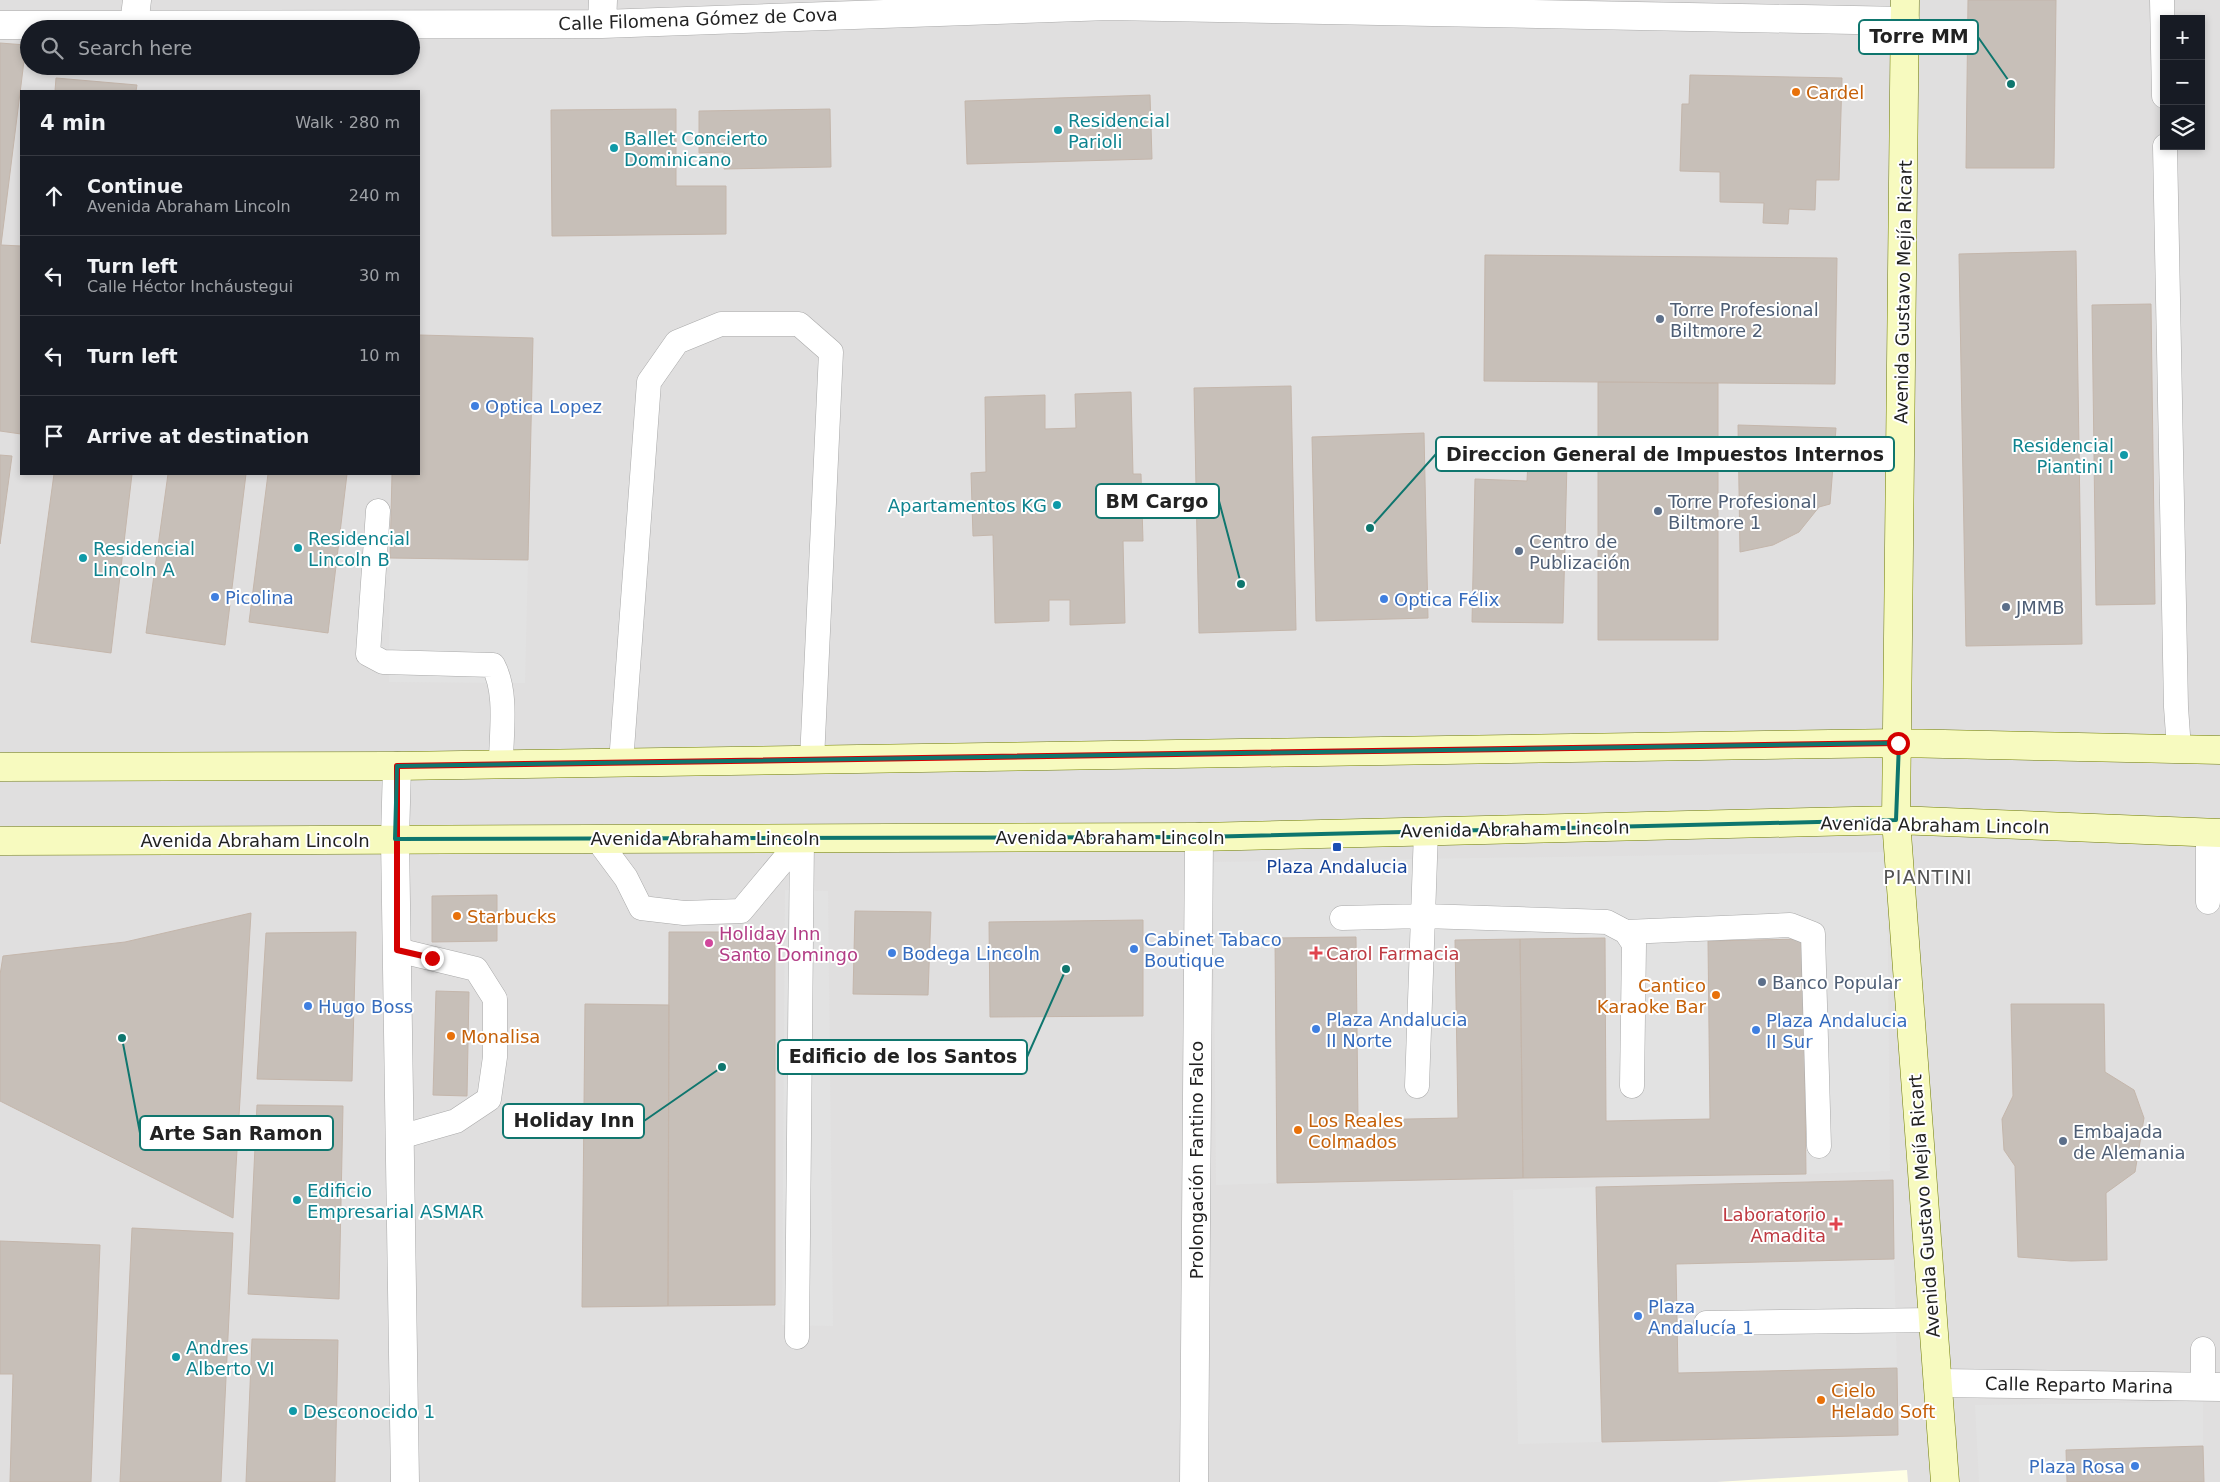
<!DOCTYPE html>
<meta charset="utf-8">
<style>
body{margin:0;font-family:"DejaVu Sans",sans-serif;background:#20242c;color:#f1f3f6}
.controls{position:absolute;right:15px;top:15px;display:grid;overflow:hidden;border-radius:0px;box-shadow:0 2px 8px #0003}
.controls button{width:45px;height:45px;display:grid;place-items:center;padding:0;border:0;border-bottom:1px solid #363941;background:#171b24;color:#f1f3f6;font:25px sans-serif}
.stop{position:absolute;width:15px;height:15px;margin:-11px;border:4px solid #d40000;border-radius:50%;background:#fff}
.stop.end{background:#d40000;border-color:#fff;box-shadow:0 1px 5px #0008}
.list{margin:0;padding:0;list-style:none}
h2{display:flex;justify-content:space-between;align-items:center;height:65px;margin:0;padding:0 20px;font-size:21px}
h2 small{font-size:16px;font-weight:400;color:#9ea1a6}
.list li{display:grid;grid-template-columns:32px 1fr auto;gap:15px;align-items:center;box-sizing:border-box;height:80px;padding:0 20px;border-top:1px solid #363941}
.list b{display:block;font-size:19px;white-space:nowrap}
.list p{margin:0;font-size:16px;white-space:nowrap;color:#9ea1a6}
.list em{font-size:16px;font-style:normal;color:#9ea1a6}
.icon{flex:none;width:28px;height:28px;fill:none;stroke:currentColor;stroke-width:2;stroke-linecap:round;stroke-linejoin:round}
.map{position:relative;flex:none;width:2220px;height:1482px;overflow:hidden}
.search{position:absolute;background:#171b24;box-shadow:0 2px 8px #0003;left:20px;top:20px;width:400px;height:55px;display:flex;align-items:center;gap:12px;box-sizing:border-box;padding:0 18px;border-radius:28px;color:#9ea1a6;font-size:19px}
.panel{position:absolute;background:#171b24;box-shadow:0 2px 8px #0003;left:20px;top:90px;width:400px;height:385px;border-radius:0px}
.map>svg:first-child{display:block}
.residential{fill:#e0dfdf;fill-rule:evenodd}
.education{fill:#ffffe5}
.parking{fill:#e2e2e2}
.building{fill:#c7bfb8;stroke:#c4b6ab}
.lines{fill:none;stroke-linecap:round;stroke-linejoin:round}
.lane-casing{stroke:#a9a9a9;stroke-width:25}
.street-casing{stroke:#a9a9a9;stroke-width:29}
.secondary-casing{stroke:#707d05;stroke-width:29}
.lane{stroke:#fff;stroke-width:24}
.street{stroke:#fff;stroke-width:28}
.secondary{stroke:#f7fabf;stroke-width:28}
.route{stroke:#d40000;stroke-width:6}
.marked{fill:none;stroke:#0f766e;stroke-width:4;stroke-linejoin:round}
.food-dot{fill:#e8710a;stroke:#fff;stroke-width:2}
.culture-dot{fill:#0f9aa8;stroke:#fff;stroke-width:2}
.service-dot{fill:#5c6f8a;stroke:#fff;stroke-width:2}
.shop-dot{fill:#3f7fe0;stroke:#fff;stroke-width:2}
.transit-dot{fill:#1a4fb4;stroke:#fff;stroke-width:2}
.hotel-dot{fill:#d1479c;stroke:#fff;stroke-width:2}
.health-dot{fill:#e0444e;stroke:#fff;stroke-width:2}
.labels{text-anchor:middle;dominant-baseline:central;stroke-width:4;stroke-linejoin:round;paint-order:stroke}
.street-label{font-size:18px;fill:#222;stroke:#fff}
.food-label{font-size:18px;fill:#c56008;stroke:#fff;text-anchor:start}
.culture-label{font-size:18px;fill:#0d838f;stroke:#fff;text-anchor:start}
.service-label{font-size:18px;fill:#4e5e75;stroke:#fff;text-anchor:start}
.shop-label{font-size:18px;fill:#366cbe;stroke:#fff;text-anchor:start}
.transit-label{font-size:18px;fill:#164399;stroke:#fff}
.hotel-label{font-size:18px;fill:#b23c85;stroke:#fff;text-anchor:start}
.health-label{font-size:18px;fill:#be3a42;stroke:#fff;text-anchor:start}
.neighbourhood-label{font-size:19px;letter-spacing:1px;fill:#555;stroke:#fff}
.leader{fill:none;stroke:#0f766e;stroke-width:2}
.callout-dot{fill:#0f766e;stroke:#fff;stroke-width:2}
.callout{fill:#fff;stroke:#0f766e;stroke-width:2}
.callout-label{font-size:19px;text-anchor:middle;font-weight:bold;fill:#222}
</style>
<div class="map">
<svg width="2220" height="1482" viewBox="0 0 2220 1482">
<rect width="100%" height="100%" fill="#f2efe9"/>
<path class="residential" d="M 0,0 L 2220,0 L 2220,1482 L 0,1482 ZM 2164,19 L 2201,19 L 2201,146 L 2164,146 ZM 29,29 L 411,29 L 411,66 L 29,66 ZM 21,91 L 419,91 L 419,474 L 21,474 Z"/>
<path class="education" d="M 1907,1470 L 1908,1482 L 1717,1482 Z"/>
<path class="parking" d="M 390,558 L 528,560 L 525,683 L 389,682 Z
M 1887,852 L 1890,1171 L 1806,1174 L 1803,939 L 1708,941 L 1710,1119 L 1606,1121 L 1605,938 L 1456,940 L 1458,1118 L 1358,1120 L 1356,937 L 1276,938 L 1277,1183 L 1216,1185 L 1213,862 Z
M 785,890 L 828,891 L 833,1326 L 782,1325 Z
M 1596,1187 L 1602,1442 L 1518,1444 L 1513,1190 Z
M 1894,1259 L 1897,1368 L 1678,1373 L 1676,1264 Z
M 2203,1402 L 2203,1446 L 2066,1450 L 2067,1482 L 1979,1482 L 1975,1405 Z"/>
<path class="building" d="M 1968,0 L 2056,0 L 2054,168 L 1966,168 Z
M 0,43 L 26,45 L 1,245 L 21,246 L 21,434 L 0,431 Z
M 1690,75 L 1842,78 L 1839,180 L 1816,180 L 1815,210 L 1789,209 L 1788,224 L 1763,223 L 1764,203 L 1720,202 L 1720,172 L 1680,171 L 1682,104 L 1689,104 Z
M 56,78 L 137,85 L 136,91 L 55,91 Z
M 1150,95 L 1152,159 L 967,164 L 965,101 Z
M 676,109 L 676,186 L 726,186 L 726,234 L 552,236 L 551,110 Z
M 830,109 L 831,167 L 724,169 L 724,152 L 699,153 L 699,111 Z
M 2076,251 L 2082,644 L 1966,646 L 1959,254 Z
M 1485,255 L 1837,258 L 1835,384 L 1484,381 Z
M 2151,304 L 2155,604 L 2096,605 L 2092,305 Z
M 419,335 L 533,338 L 528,560 L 390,558 L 392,474 L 419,474 Z
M 1598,382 L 1718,383 L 1718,640 L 1598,640 Z
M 1291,386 L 1296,630 L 1199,633 L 1194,388 Z
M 1131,392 L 1133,474 L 1141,474 L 1143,541 L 1123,541 L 1125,623 L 1070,625 L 1070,600 L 1049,600 L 1049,621 L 995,623 L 993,535 L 973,536 L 971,473 L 986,472 L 985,397 L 1045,395 L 1045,429 L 1076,428 L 1075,394 Z
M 1738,425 L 1836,428 L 1830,504 L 1819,507 L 1799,532 L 1773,545 L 1740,552 Z
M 1424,433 L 1428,618 L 1316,621 L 1312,437 Z
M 0,455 L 12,456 L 0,544 Z
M 1528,461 L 1567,462 L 1563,623 L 1472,622 L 1475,479 L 1527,481 Z
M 54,474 L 132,474 L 111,653 L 31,642 Z
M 168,474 L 246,474 L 225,645 L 146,633 Z
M 268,474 L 347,474 L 328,633 L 249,622 Z
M 497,895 L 497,941 L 432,942 L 432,896 Z
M 855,911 L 931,912 L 928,995 L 853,994 Z
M 251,913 L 233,1218 L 0,1101 L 0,975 L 3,956 L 125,942 Z
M 1143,920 L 1143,1016 L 990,1017 L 989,922 Z
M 356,932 L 352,1081 L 257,1079 L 266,933 Z
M 669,932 L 775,932 L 775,1305 L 668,1306 Z
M 1356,937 L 1358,1120 L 1458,1118 L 1455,940 L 1520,939 L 1523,1178 L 1277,1183 L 1275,938 Z
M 1605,938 L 1606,1121 L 1710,1119 L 1708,941 L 1803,939 L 1806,1174 L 1523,1178 L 1520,939 Z
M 436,991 L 469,992 L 467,1096 L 433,1095 Z
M 585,1004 L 669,1005 L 668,1306 L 582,1307 Z
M 2011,1004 L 2104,1004 L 2105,1072 L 2134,1090 L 2144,1118 L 2135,1172 L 2106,1193 L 2107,1260 L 2071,1261 L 2018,1257 L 2015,1166 L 2004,1150 L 2002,1119 L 2013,1096 Z
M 257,1105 L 343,1106 L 339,1299 L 248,1294 Z
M 1893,1180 L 1894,1259 L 1676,1264 L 1678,1373 L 1897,1368 L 1898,1435 L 1602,1442 L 1596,1187 Z
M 132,1228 L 233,1233 L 221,1482 L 120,1482 Z
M 0,1241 L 100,1245 L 91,1482 L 10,1482 L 13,1374 L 0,1374 Z
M 252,1339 L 338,1340 L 335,1482 L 246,1482 Z
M 2203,1446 L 2204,1482 L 2067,1482 L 2066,1450 Z"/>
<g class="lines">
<defs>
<path id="lane" d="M 2162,0 L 2164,96
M 2165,146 L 2176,707 L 2179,749
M 378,511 L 368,654 L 383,662 L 493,665 C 508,693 501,733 501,764
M 621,763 L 649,382 L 677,342 L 721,324 L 799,324 L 831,352 L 812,760
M 2208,833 L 2208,902
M 597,839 L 626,878 L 641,908 L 684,913 L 741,911 L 802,838
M 1342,918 L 1423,916 L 1607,922 L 1626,932 L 1634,944 L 1632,1086
M 1626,932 L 1790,925 L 1813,934 L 1819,1146
M 397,950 L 476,969 L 495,999 L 495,1057 L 489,1099 L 456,1121 L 400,1137
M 1417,1086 L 1426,831
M 1706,1323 L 1933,1320
M 797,1337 L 802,838
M 2203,1387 L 2203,1349"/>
<path id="street" d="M 602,24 L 603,0
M 0,25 L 602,24 L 1109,6 L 1905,21
M 134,25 L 137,0
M 397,766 L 395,839 L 405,1482
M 1938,1383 L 2220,1387
M 1194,1482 L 1199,837"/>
<path id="secondary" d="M 1905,0 L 1896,820 L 1945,1482
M 0,767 L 397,766 L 1899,743 L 2220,750
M 0,841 L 1199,837 L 1896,820 L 2220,833"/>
</defs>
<use href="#lane" class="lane-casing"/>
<use href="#street" class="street-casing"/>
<use href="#secondary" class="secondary-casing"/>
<use href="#lane" class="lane"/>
<use href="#street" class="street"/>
<use href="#secondary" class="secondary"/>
</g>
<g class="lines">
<path class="route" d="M 432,958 L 397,950 L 397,766 L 1898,743"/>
</g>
<path class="marked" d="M 1899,743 L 1896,820 L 1199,837 L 395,839 L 397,766 Z"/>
<g class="food-dot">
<circle cx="1796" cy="92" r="5"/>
<circle cx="457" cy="916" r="5"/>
<circle cx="1716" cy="995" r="5"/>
<circle cx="451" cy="1036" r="5"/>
<circle cx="1298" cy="1130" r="5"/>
<circle cx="1821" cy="1400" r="5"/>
</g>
<g class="culture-dot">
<circle cx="1058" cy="130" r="5"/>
<circle cx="614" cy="148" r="5"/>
<circle cx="2124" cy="455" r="5"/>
<circle cx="1057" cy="505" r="5"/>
<circle cx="298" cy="548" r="5"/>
<circle cx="83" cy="558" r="5"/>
<circle cx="297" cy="1200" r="5"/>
<circle cx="176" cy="1357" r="5"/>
<circle cx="293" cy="1411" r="5"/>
</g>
<g class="service-dot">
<circle cx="1660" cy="319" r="5"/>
<circle cx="1658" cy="511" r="5"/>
<circle cx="1519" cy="551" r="5"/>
<circle cx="2006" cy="607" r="5"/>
<circle cx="1762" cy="982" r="5"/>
<circle cx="2063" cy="1141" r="5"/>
</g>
<g class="shop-dot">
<circle cx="475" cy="406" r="5"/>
<circle cx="215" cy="597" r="5"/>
<circle cx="1384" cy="599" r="5"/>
<circle cx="1134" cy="949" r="5"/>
<circle cx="892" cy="953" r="5"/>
<circle cx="308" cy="1006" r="5"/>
<circle cx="1316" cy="1029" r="5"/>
<circle cx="1756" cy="1030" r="5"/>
<circle cx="1638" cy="1316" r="5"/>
<circle cx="2135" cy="1466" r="5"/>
</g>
<rect class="transit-dot" x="1332" y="842" width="10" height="10" rx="2.5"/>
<circle class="hotel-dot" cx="709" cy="943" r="5"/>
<g class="health-dot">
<path d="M1313.5 945.5h5v5h5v5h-5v5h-5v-5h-5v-5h5z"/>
<path d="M1833.5 1216.5h5v5h5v5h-5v5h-5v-5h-5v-5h5z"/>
</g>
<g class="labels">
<g class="street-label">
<text transform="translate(698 19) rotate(-2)">Calle Filomena Gómez de Cova</text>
<text transform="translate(1903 292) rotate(-89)">Avenida Gustavo Mejía Ricart</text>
<text transform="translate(1935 825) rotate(1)">Avenida Abraham Lincoln</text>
<text transform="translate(1515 829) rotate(-1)">Avenida Abraham Lincoln</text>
<text x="1110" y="837">Avenida Abraham Lincoln</text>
<text x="705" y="838">Avenida Abraham Lincoln</text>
<text x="255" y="840">Avenida Abraham Lincoln</text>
<text transform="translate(1196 1160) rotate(-90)">Prolongación Fantino Falco</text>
<text transform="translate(1924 1206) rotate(-94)">Avenida Gustavo Mejía Ricart</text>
<text transform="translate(2079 1385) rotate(1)">Calle Reparto Marina</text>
</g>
<g class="food-label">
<text x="1806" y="92">Cardel</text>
<text x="467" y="916">Starbucks</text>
<text x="1706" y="985" text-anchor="end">Cantico<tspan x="1706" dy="21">Karaoke Bar</tspan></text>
<text x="461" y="1036">Monalisa</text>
<text x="1308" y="1120">Los Reales<tspan x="1308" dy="21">Colmados</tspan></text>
<text x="1831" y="1390">Cielo<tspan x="1831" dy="21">Helado Soft</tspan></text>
</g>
<g class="culture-label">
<text x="1068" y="120">Residencial<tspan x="1068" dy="21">Parioli</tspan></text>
<text x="624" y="138">Ballet Concierto<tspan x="624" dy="21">Dominicano</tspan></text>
<text x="2114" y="445" text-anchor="end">Residencial<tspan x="2114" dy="21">Piantini I</tspan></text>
<text x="1047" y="505" text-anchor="end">Apartamentos KG</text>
<text x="308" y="538">Residencial<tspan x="308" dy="21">Lincoln B</tspan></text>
<text x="93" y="548">Residencial<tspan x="93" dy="21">Lincoln A</tspan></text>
<text x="307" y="1190">Edificio<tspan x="307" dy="21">Empresarial ASMAR</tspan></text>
<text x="186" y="1347">Andres<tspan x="186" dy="21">Alberto VI</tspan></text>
<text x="303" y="1411">Desconocido 1</text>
</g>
<g class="service-label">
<text x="1670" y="309">Torre Profesional<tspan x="1670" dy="21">Biltmore 2</tspan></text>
<text x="1668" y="501">Torre Profesional<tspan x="1668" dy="21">Biltmore 1</tspan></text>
<text x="1529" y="541">Centro de<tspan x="1529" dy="21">Publización</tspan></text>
<text x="2016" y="607">JMMB</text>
<text x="1772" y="982">Banco Popular</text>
<text x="2073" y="1131">Embajada<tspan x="2073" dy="21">de Alemania</tspan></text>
</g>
<g class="shop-label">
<text x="485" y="406">Optica Lopez</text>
<text x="225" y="597">Picolina</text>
<text x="1394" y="599">Optica Félix</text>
<text x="1144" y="939">Cabinet Tabaco<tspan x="1144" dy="21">Boutique</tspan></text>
<text x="902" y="953">Bodega Lincoln</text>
<text x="318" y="1006">Hugo Boss</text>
<text x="1326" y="1019">Plaza Andalucia<tspan x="1326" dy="21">II Norte</tspan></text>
<text x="1766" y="1020">Plaza Andalucia<tspan x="1766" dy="21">II Sur</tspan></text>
<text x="1648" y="1306">Plaza<tspan x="1648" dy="21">Andalucía 1</tspan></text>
<text x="2125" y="1466" text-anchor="end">Plaza Rosa</text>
</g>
<g class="transit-label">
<text x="1337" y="866">Plaza Andalucia</text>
</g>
<g class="hotel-label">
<text x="719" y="933">Holiday Inn<tspan x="719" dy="21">Santo Domingo</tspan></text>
</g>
<g class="health-label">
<text x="1326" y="953">Carol Farmacia</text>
<text x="1826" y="1214" text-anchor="end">Laboratorio<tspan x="1826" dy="21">Amadita</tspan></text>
</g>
<g class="neighbourhood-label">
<text x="1928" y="877">PIANTINI</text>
</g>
</g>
<path class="leader" d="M2011 84L1978 37M1370 528L1436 454M1241 584L1219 501M1066 969L1027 1057M722 1067L644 1121M122 1038L140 1133"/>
<g class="callout-dot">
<circle cx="2011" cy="84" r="5"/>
<circle cx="1370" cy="528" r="5"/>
<circle cx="1241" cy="584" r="5"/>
<circle cx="1066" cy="969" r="5"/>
<circle cx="722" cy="1067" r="5"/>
<circle cx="122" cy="1038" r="5"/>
</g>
<g class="callout">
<rect x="1859" y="20" width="119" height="34" rx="5"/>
<rect x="1436" y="437" width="458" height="34" rx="5"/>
<rect x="1096" y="484" width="123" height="34" rx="5"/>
<rect x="778" y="1040" width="249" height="34" rx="5"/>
<rect x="503" y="1104" width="141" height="34" rx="5"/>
<rect x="140" y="1116" width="193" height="34" rx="5"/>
</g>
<g class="callout-label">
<text x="1919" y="43">Torre MM</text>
<text x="1665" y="461">Direccion General de Impuestos Internos</text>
<text x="1157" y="508">BM Cargo</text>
<text x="903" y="1063">Edificio de los Santos</text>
<text x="574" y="1127">Holiday Inn</text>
<text x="236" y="1140">Arte San Ramon</text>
</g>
</svg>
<div class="controls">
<button>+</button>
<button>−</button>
<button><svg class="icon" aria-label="layers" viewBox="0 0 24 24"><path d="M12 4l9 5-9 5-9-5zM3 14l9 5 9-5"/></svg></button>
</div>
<div class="stop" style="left:1898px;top:743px"></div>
<div class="stop end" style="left:432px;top:958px"></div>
<div class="search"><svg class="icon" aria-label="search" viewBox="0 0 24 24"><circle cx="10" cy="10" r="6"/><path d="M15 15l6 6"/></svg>Search here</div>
<section class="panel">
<h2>4 min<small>Walk · 280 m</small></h2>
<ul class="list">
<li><svg class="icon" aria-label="ahead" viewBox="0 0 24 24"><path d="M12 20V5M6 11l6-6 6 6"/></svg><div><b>Continue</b><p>Avenida Abraham Lincoln</p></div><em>240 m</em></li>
<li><svg class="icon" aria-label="left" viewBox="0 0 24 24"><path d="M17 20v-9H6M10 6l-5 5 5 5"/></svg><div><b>Turn left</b><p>Calle Héctor Incháustegui</p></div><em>30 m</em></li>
<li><svg class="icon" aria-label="left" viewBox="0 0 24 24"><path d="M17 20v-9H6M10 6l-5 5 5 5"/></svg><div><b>Turn left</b></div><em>10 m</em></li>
<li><svg class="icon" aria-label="arrive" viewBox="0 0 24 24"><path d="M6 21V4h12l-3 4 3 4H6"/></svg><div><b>Arrive at destination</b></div></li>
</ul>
</section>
</div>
